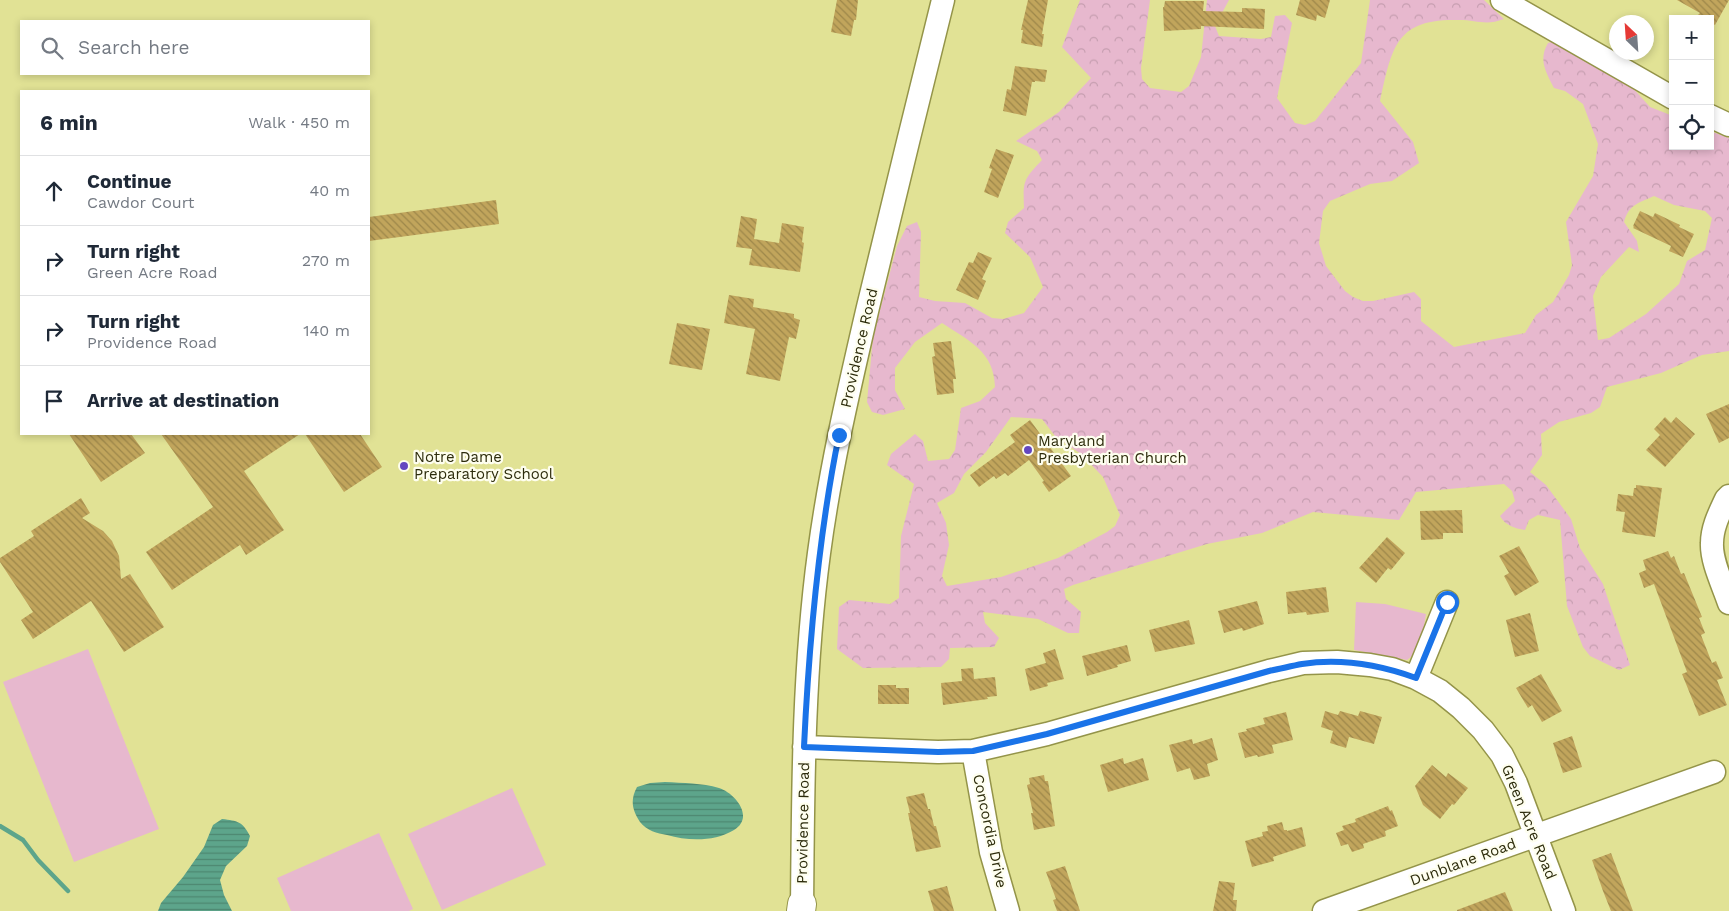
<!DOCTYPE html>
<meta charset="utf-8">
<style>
body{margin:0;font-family:"Work Sans",sans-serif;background:#f6f6f7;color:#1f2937}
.controls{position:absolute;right:15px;top:15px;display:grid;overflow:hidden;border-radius:0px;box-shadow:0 2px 8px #0003}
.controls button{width:45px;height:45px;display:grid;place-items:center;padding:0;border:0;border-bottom:1px solid #e0e1e3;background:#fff;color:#1f2937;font:25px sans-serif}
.compass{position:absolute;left:1609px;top:15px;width:45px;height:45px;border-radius:50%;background:#fff;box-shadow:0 2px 8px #0003;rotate:335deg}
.stop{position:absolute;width:15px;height:15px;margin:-11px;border:4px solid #1a73e8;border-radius:50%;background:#fff}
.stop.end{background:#1a73e8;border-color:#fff;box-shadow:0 1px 5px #0008}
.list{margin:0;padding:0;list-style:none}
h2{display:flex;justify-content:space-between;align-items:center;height:65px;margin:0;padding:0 20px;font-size:21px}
h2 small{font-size:16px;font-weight:400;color:#747a83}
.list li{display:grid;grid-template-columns:32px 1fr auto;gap:15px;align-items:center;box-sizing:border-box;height:70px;padding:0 20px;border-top:1px solid #e0e1e3}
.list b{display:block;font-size:19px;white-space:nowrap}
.list p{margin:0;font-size:16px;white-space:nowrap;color:#747a83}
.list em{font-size:16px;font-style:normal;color:#747a83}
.icon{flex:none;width:28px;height:28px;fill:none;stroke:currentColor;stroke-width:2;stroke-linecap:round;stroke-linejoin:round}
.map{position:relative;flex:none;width:1729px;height:911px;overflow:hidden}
.search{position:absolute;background:#fff;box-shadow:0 2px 8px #0003;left:20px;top:20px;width:350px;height:55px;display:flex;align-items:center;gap:12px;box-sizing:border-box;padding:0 18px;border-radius:0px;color:#747a83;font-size:19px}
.panel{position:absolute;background:#fff;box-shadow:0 2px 8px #0003;left:20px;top:90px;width:350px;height:345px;border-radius:0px}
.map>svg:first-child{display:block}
.forest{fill:url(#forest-crowns);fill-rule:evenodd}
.green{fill:#e7b8ce}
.water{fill:url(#water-rules)}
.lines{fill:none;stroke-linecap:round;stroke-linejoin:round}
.stream{stroke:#5da58b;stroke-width:4.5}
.building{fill:url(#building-back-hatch)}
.minor-casing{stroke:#949449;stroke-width:25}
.highway-casing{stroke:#949449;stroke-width:30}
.minor{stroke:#fff;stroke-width:22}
.highway{stroke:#fff;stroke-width:28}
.route{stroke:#1a73e8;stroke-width:6}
.poi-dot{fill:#6347c0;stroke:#fefeef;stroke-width:2}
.labels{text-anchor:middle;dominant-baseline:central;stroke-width:4.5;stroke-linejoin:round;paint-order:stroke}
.street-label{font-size:15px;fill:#2d2c0c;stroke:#fefeef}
.poi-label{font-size:15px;fill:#2d2c0c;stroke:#fefeef;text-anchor:start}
</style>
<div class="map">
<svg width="1729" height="911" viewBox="0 0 1729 911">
<defs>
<pattern id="forest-crowns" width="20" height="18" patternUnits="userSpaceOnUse" patternTransform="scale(1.25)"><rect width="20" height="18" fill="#e7b8ce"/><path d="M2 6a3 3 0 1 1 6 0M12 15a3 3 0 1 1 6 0" fill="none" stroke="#c69eb0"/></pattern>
<pattern id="water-rules" width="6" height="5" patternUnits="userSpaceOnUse" patternTransform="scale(1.25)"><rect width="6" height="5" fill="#5da58b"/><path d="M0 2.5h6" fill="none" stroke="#4d8770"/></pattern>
<pattern id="building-back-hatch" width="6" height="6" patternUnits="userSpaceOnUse" patternTransform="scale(1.25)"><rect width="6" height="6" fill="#c1a55c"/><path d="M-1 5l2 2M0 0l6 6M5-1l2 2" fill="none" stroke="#9d874a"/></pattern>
</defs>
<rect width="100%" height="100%" fill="#e1e295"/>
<path class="forest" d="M 1080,0 L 1150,0 L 1141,68 L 1142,79 L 1150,88 L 1181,92 L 1189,86 L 1201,57 L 1207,0 L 1229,0 L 1215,26 L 1219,36 L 1261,39 L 1271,37 L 1275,16 L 1285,15 L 1292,23 L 1277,98 L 1295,123 L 1305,125 L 1315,121 L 1361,63 L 1370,0 L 1484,0 L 1504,19 C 1486,26 1477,20 1459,20 C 1395,18 1392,48 1380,101 L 1413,142 L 1419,163 L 1392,181 L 1370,184 L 1330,201 L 1323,211 L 1319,243 L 1326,266 L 1345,291 L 1353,297 L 1363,301 L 1373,301 L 1414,292 L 1421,299 L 1421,321 L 1454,347 L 1525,333 L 1536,315 L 1553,302 L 1569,275 L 1572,265 L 1566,222 L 1593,176 L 1598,144 L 1583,104 L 1565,91 L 1554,88 C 1546,72 1538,60 1548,43 L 1559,40 L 1622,76 L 1650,107 L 1673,116 L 1673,146 L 1710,146 L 1710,131 L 1729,138 L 1729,351 L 1702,355 L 1661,373 L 1607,387 L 1600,407 L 1591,413 L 1559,422 L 1541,434 L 1542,455 L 1530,472 L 1546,485 L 1571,519 L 1580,548 L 1603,584 L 1630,665 L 1619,670 L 1590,656 L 1583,647 L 1567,606 L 1560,520 L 1538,515 L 1529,520 L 1525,530 C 1514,528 1506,526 1500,516 L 1515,501 L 1512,491 L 1504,484 L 1416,492 L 1399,520 L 1313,512 L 1262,533 L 1207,544 L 1073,585 L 1064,589 L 1066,599 L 1081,612 L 1079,633 L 1068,633 L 1038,619 L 983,612 L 985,623 L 999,638 L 994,647 L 950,648 L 949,659 L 941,667 L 863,668 L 837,649 L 839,607 L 849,600 L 890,604 L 899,598 L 901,536 L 914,484 L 887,465 L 891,454 L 915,434 L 923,441 L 928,461 L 949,459 L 955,450 L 961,408 L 980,401 L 995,387 C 994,351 969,341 942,323 L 915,342 L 895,368 L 895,390 L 905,409 L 883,415 L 872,412 L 867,402 L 873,337 L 897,246 L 907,226 L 917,222 L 921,232 L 919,297 L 935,301 L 965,303 L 992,318 L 1003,319 L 1024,313 L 1043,287 L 1030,257 L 1005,233 L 1008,222 L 1024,208 C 1023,181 1023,180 1042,160 L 1037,151 L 1016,141 L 1059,112 L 1091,78 L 1062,47 ZM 1654,196 L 1674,205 L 1705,211 L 1712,218 L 1705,250 L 1687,261 L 1679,284 L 1646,314 L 1609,338 L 1598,340 L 1593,296 L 1601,277 L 1629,247 L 1639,252 L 1637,241 L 1624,222 C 1629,204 1639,203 1654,196 ZM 1011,417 L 1042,419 L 1055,436 L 1081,454 L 1103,477 L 1120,515 L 1115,526 L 1107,532 L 1058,558 L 1001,577 L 947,586 L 942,576 L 949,545 L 946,523 L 937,503 L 954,493 L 964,474 L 986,452 Z"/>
<path class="green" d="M 1356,602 L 1385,604 L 1426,614 L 1420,650 L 1407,660 L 1354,650 Z
M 88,649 L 159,829 L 74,862 L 3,682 Z
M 512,788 L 546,865 L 442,910 L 408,834 Z
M 379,833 L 413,909 L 409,911 L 291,911 L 277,878 Z"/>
<path class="water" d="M 665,782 C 683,783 702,783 719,788 C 735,793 755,817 734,830 C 714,842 688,841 667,835 C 657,833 647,831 640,822 C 632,810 630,800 637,787 L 650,783 Z
M 222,819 C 238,821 242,821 250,836 L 247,846 L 226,866 L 220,880 L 224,895 L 232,911 L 158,911 L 161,903 L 183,877 L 204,847 L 213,825 Z"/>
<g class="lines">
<path class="stream" d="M 0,826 L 23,840 L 38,860 L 68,891"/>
</g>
<path class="building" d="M 837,0 L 858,0 L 856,20 L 854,20 L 851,36 L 831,32 Z
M 1028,0 L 1048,0 L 1042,34 L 1044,34 L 1042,47 L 1021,43 L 1023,30 L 1021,30 Z
M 1300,0 L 1330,0 L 1325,18 L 1317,15 L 1316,21 L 1296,15 Z
M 1677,0 L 1729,0 L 1715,25 L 1710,22 L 1710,19 L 1704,19 L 1698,15 L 1700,13 Z
M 1165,1 L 1204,1 L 1203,11 L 1242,12 L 1242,8 L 1265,9 L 1264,29 L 1201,26 L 1201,29 L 1164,31 L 1163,7 L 1164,7 Z
M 1015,66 L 1047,70 L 1045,82 L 1035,81 L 1035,82 L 1032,82 L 1026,116 L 1003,111 L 1007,89 L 1011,90 Z
M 996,149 L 1014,155 L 998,198 L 984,192 L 992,169 L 989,168 Z
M 496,200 L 499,224 L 369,241 L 369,217 Z
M 1640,211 L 1653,217 L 1655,213 L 1680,225 L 1679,227 L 1694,234 L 1683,257 L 1669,251 L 1671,246 L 1633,228 L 1634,227 L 1633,226 Z
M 741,216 L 757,219 L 754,239 L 779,243 L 782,223 L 804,227 L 802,242 L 804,243 L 800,272 L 749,265 L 752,249 L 736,247 Z
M 978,252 L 992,258 L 982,279 L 986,281 L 978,300 L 956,290 L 969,262 L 973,263 Z
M 729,295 L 754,299 L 753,307 L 794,314 L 794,318 L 800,320 L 796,339 L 789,337 L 780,381 L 746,374 L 755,329 L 724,323 Z
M 677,323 L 710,329 L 702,370 L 669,364 Z
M 951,341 L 956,379 L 953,379 L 954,393 L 937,395 L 932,357 L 935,356 L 933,343 Z
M 1729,404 L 1729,438 L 1719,443 L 1706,414 Z
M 1665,417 L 1671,423 L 1676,417 L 1695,434 L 1665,467 L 1646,450 L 1660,435 L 1654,429 Z
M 1030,420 L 1071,476 L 1049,492 L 1042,482 L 1044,481 L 1029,460 L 1008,476 L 1005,473 L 996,479 L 994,476 L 979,487 L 970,475 L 1015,442 L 1010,435 Z
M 69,434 L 131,434 L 145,453 L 101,482 Z
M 161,434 L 300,434 L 244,471 L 284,530 L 246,555 L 240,545 L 172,590 L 146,552 L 213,507 Z
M 305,434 L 360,434 L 382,467 L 344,492 Z
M 1636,485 L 1662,488 L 1655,537 L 1622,532 L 1625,512 L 1616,511 L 1618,494 L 1633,496 L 1634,488 L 1636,488 Z
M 81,498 L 90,513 L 82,518 L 103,531 L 112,541 L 119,556 L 121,579 L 130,574 L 164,627 L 124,652 L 91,601 L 33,639 L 21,620 L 33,612 L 0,562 L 0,558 L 34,536 L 31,531 Z
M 1462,510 L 1463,533 L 1443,533 L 1443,539 L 1421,540 L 1420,511 Z
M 1387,537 L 1405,553 L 1391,570 L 1388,568 L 1376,583 L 1359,568 Z
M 1519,546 L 1539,582 L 1515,596 L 1504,576 L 1509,573 L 1499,556 Z
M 1668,551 L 1671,558 L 1674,556 L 1681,574 L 1684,573 L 1702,617 L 1699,618 L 1705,633 L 1701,635 L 1712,663 L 1716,661 L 1723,678 L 1717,680 L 1727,705 L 1699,716 L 1682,674 L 1687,672 L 1654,584 L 1644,588 L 1639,573 L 1646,570 L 1643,560 Z
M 1326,587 L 1329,612 L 1307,615 L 1306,612 L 1288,614 L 1286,592 Z
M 1257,601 L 1264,624 L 1243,631 L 1242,628 L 1224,633 L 1218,611 Z
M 1530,613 L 1539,651 L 1515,657 L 1506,620 Z
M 1189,620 L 1195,644 L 1155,652 L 1149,630 Z
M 1127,645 L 1131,661 L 1117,665 L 1118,667 L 1087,676 L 1082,656 Z
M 1055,649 L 1064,679 L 1047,683 L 1048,686 L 1030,691 L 1025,669 L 1046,663 L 1043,653 Z
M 973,668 L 974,679 L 995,677 L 997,696 L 987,697 L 988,699 L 943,705 L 941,683 L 962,681 L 961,669 Z
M 1541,674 L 1562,711 L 1542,722 L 1532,705 L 1528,708 L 1516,688 Z
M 878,685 L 896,685 L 896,688 L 909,688 L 909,704 L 878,704 Z
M 1325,711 L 1338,715 L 1340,711 L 1358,716 L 1360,711 L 1382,717 L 1374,744 L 1349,737 L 1346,748 L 1330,743 L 1333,731 L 1321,727 Z
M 1286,712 L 1293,740 L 1272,745 L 1274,753 L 1258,757 L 1257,755 L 1245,758 L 1238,733 L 1247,731 L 1246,729 L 1265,724 L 1263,718 Z
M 1572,736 L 1582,767 L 1563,773 L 1553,743 Z
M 1212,738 L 1218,760 L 1207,764 L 1210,776 L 1194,780 L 1190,768 L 1177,772 L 1169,745 L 1192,739 L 1193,744 Z
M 1123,758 L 1124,764 L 1143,758 L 1149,780 L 1108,792 L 1100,765 Z
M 1432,765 L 1446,777 L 1448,773 L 1468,788 L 1454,805 L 1452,804 L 1440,819 L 1423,805 L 1415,786 Z
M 1044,775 L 1045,781 L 1048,781 L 1055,826 L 1034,830 L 1031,813 L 1033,813 L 1027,785 L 1030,784 L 1029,778 Z
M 924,793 L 928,809 L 930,809 L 934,826 L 936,826 L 941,847 L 916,852 L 908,813 L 910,813 L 906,797 Z
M 1388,806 L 1390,811 L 1392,810 L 1398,826 L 1385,831 L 1386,836 L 1363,844 L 1364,848 L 1352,852 L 1348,844 L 1341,846 L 1336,833 L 1344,830 L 1342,826 L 1356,822 L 1355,819 Z
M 1282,822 L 1284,830 L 1287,830 L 1287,831 L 1302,827 L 1306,846 L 1273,857 L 1274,861 L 1252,867 L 1245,841 L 1263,836 L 1262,832 L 1268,831 L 1267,826 Z
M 1611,853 L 1633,911 L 1611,911 L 1603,891 L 1592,860 Z
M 1065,866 L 1080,911 L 1057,911 L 1053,900 L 1056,899 L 1046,872 Z
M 1219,881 L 1235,883 L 1233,900 L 1237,900 L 1236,911 L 1213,911 Z
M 947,886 L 954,911 L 934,911 L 928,891 Z
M 1505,892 L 1513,911 L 1457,911 L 1457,910 Z"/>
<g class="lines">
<defs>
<path id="minor" d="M 1502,0 L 1673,98
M 1710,116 L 1729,125
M 1729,496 L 1726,499 C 1720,512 1712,527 1712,543 C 1711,561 1723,585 1729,603
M 1416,678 L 1447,602
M 804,747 L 938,752 L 973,751 L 1047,734 L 1269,671 L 1303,663 L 1337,662 L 1370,665 L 1392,669 L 1416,678 L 1440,691 L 1461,708 L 1483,730 L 1502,755 L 1516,783 L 1564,911
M 973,751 L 991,852 L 1008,911
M 802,911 C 803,792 803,672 819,553 C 830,470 849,389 868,307 C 892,205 918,102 943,0
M 1324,911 L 1714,772"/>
<path id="highway" d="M 801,911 L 802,904"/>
</defs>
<use href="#minor" class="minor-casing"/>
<use href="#highway" class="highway-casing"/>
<use href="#minor" class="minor"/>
<use href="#highway" class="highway"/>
</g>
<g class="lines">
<path class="route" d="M 839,435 C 818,538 809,642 804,747 L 938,752 L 973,751 L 1047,734 L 1269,671 C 1280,669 1291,666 1302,664 C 1341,658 1380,665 1416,678 L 1447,602"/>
</g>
<g class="poi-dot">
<circle cx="1028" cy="450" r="5"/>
<circle cx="404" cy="466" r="5"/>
</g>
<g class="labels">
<g class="street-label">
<text transform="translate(859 348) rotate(-77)">Providence Road</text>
<text transform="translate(1529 822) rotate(68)">Green Acre Road</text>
<text transform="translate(803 823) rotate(-89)">Providence Road</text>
<text transform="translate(990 831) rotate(78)">Concordia Drive</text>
<text transform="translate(1463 862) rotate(-20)">Dunblane Road</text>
</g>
<g class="poi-label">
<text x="1038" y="441">Maryland<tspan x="1038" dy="17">Presbyterian Church</tspan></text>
<text x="414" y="457">Notre Dame<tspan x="414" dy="17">Preparatory School</tspan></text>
</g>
</g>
</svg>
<div class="controls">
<button>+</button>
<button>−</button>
<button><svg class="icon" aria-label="locate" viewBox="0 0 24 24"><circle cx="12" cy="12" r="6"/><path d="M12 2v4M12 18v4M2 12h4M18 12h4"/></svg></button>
</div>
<svg class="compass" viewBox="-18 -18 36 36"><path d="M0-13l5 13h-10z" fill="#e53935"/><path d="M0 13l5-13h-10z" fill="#747a83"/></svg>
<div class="stop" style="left:1447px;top:602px"></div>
<div class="stop end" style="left:839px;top:435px"></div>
<div class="search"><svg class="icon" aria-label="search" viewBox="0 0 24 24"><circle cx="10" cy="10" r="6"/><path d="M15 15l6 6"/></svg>Search here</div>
<section class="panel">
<h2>6 min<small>Walk · 450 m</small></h2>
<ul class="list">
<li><svg class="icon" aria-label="ahead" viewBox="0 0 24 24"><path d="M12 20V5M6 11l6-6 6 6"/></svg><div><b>Continue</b><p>Cawdor Court</p></div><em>40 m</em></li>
<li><svg class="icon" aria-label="right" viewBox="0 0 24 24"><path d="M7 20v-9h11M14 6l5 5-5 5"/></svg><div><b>Turn right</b><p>Green Acre Road</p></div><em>270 m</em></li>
<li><svg class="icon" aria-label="right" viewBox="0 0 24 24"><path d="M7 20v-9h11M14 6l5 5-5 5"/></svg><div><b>Turn right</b><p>Providence Road</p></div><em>140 m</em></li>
<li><svg class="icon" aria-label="arrive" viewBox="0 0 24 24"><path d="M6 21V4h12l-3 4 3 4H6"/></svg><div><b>Arrive at destination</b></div></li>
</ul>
</section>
</div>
